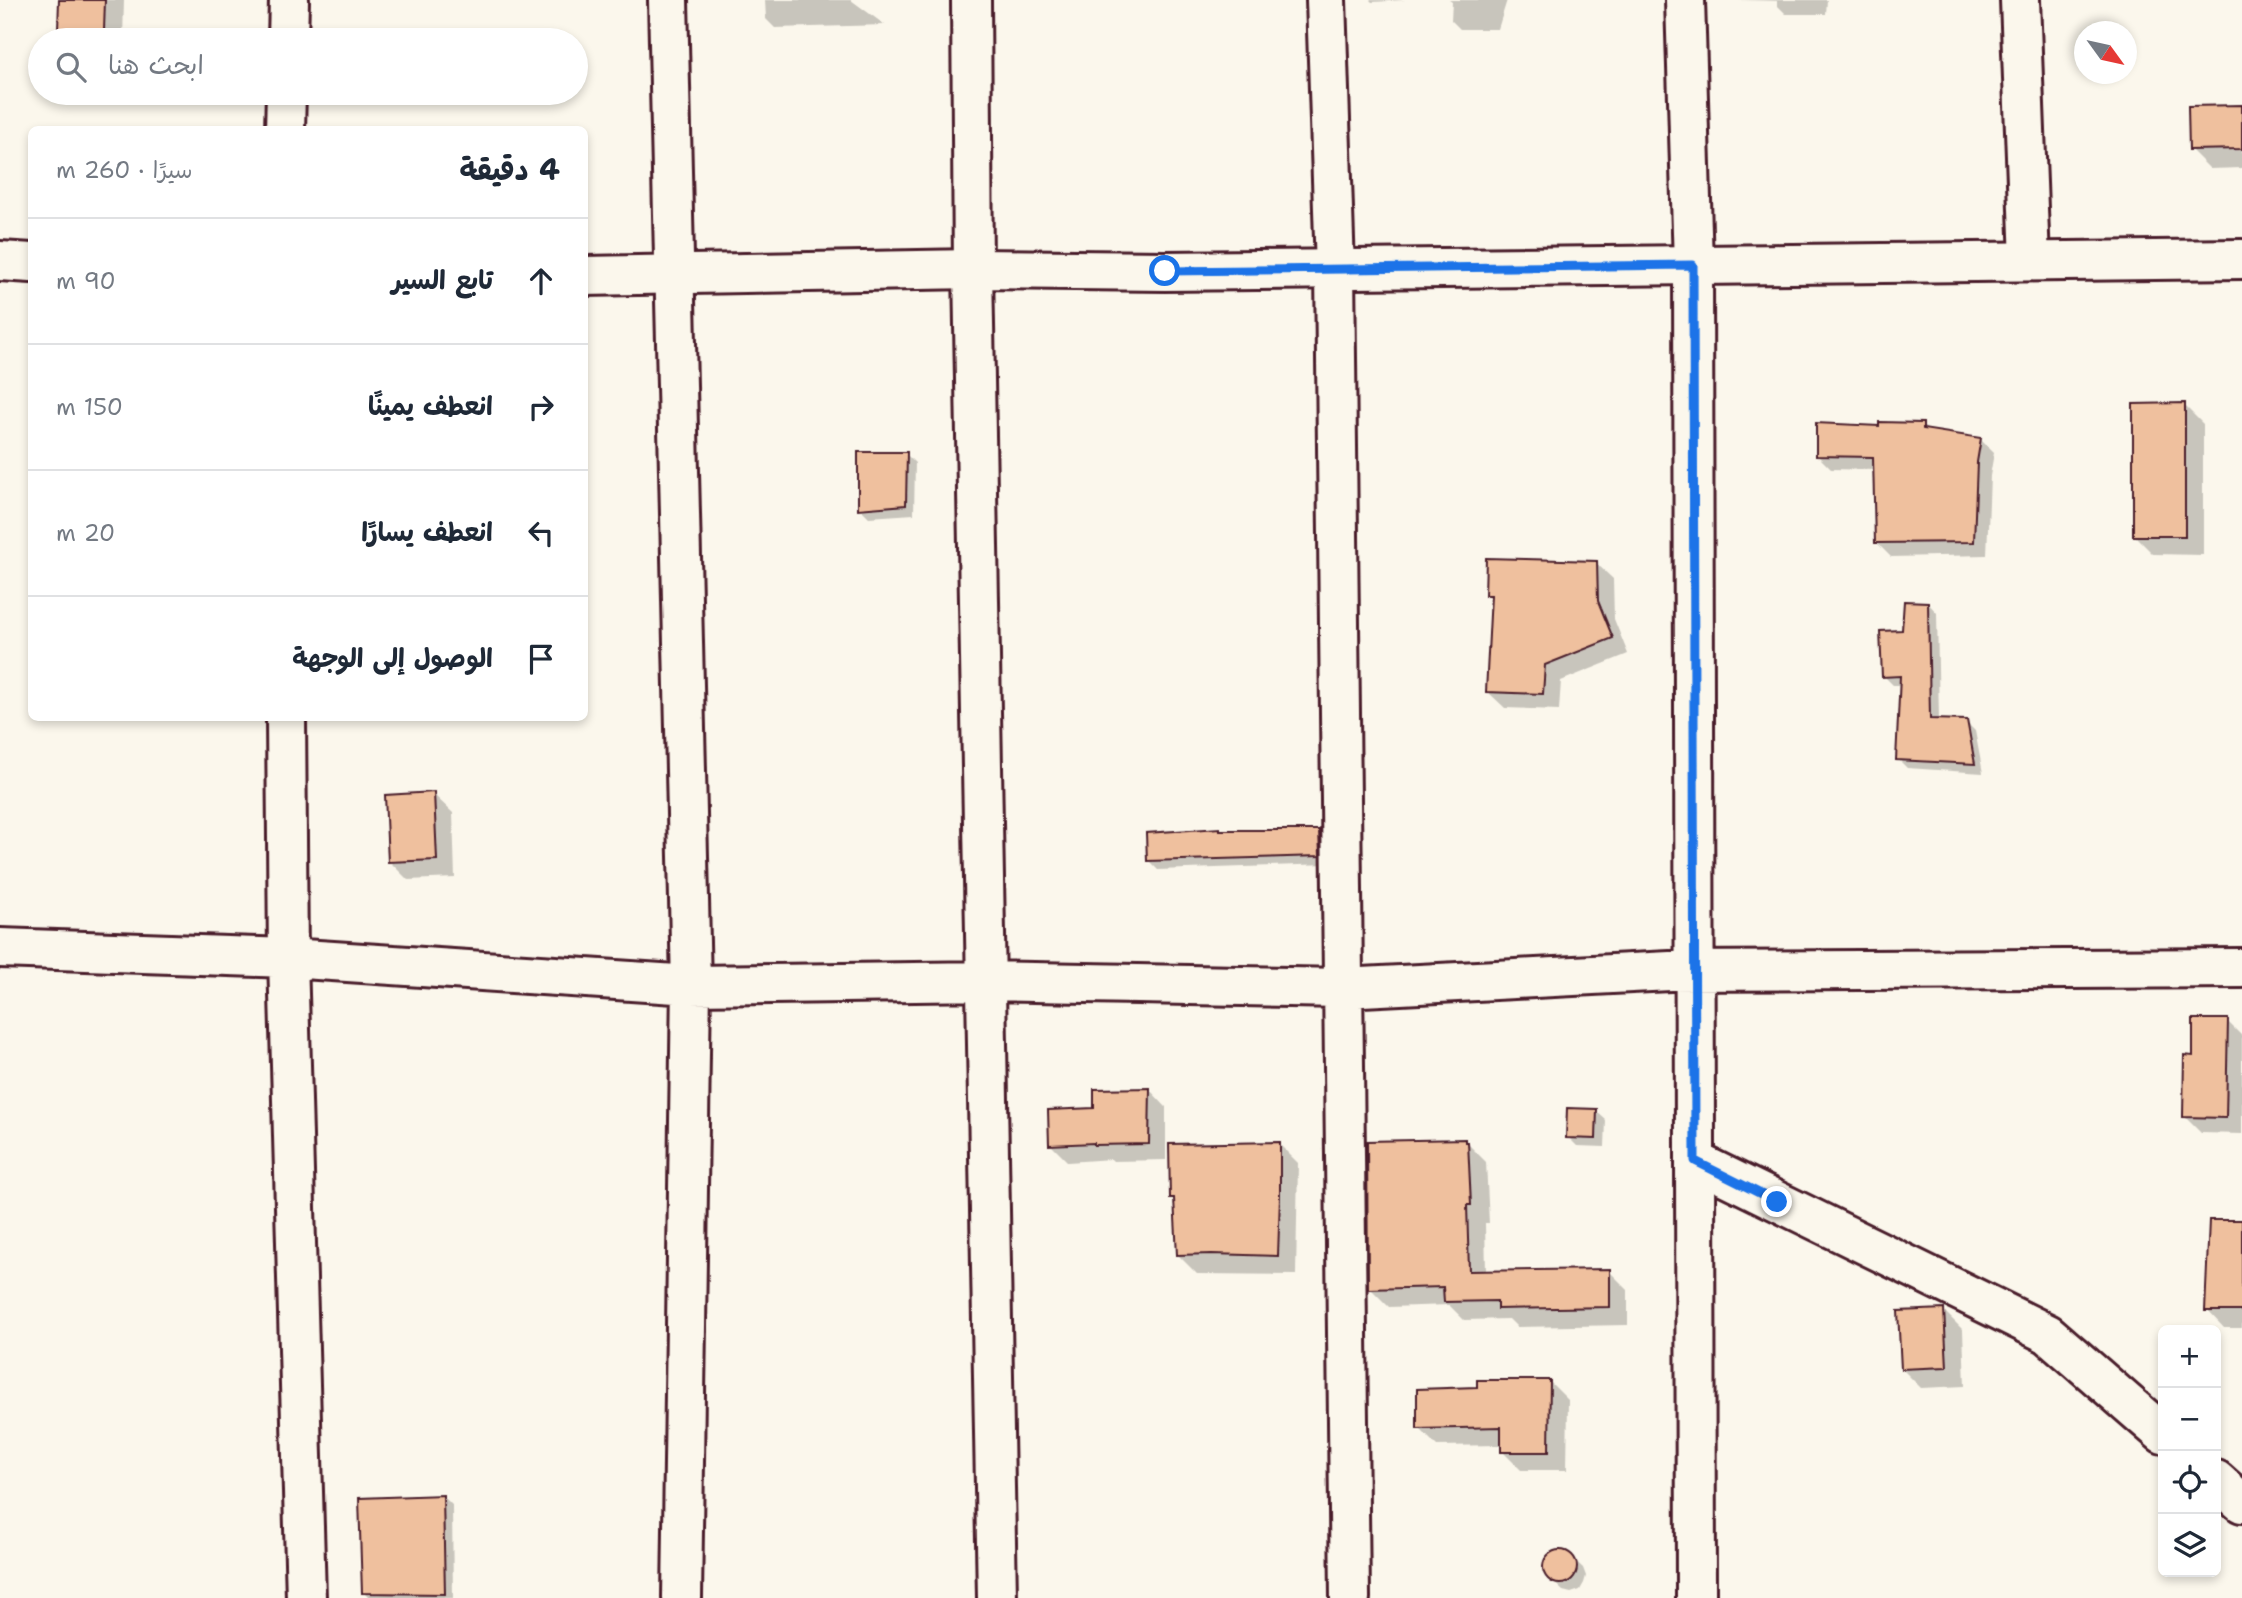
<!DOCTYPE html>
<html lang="ar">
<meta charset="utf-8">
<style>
body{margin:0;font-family:"Shantell Sans","Playpen Sans Arabic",sans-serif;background:#f2f2f3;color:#1f2937;direction:rtl}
.controls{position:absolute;right:21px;bottom:21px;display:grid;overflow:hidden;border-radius:10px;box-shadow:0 4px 10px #0003}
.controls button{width:63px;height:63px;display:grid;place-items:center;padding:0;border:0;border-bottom:2px solid #e0e1e3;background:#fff;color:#1f2937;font:35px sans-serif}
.compass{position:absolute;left:2074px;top:21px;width:63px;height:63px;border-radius:50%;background:#fff;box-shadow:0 4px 10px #0003;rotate:123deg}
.stop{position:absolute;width:21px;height:21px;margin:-16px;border:5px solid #1a73e8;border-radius:50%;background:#fff}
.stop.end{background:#1a73e8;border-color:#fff;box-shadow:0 2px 7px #0008}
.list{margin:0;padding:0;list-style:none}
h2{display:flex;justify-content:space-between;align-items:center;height:91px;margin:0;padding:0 28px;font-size:30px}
h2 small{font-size:23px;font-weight:400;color:#747a83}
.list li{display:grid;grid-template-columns:46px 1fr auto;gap:21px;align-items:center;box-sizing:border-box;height:126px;padding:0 28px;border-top:2px solid #e0e1e3}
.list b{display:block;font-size:26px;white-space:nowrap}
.list em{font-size:23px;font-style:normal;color:#747a83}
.icon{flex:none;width:38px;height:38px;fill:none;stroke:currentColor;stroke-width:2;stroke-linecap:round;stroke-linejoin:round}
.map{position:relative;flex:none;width:2242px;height:1598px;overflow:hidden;direction:ltr}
.search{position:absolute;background:#fff;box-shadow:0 4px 10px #0003;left:28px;top:28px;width:560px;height:77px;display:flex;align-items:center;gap:18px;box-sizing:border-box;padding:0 24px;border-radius:38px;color:#747a83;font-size:26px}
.panel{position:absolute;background:#fff;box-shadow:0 4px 10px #0003;left:28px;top:126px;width:560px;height:595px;border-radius:10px;direction:rtl}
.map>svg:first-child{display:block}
.shadow{fill:#0003}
.building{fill:#efc09e;stroke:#4a1f2b;stroke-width:2}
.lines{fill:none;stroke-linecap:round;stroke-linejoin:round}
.street-casing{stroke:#4a1f2b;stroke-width:44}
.secondary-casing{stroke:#4a1f2b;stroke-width:44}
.street{stroke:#fbf7ec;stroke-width:38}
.secondary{stroke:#fbf7ec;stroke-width:38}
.route{stroke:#1a73e8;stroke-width:9}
</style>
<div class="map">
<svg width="2242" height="1598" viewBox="0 0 2242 1598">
<rect width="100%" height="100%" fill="#fbf7ec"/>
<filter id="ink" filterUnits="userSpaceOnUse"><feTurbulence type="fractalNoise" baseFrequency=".0143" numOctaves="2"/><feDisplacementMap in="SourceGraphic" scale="14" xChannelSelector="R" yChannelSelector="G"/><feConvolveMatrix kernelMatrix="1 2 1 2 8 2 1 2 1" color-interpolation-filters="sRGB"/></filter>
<g filter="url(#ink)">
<path class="shadow" d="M 60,0 L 124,0 L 123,40 L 71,40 L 60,29 Z
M 765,0 L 851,0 L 885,25 L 775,28 L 766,19 Z
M 1370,0 L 1406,0 L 1372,2 Z
M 1449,0 L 1507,0 L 1498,29 L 1460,29 L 1451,20 L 1452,2 Z
M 1737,0 L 1827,0 L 1826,14 L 1786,14 L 1777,5 L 1777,1 Z
M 2242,106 L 2242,168 L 2210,169 L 2191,150 Z
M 2184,405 L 2203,424 L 2203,555 L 2153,554 L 2134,535 Z
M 1922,425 L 1929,431 L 1980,439 L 1994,453 L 1990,476 L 1987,555 L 1891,557 L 1877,543 L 1875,470 L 1831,469 L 1817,455 L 1881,427 Z
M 906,454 L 915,463 L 914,514 L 869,517 L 860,508 Z
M 1596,563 L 1613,579 L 1614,619 L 1628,654 L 1561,681 L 1559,710 L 1505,708 L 1488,692 L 1493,600 L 1487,594 Z
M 1928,603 L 1937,613 L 1939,721 L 1966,722 L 1975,731 L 1983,773 L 1907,768 L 1898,759 L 1901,685 L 1893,685 L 1884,676 L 1904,632 Z
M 433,794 L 453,813 L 455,878 L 408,880 L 389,861 Z
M 1221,831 L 1319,832 L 1328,841 L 1328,864 L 1158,870 L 1149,861 Z
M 2227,1021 L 2242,1036 L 2242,1134 L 2201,1133 L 2185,1117 L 2195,1057 Z
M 1150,1090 L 1166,1107 L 1166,1160 L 1113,1161 L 1111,1159 L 1068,1162 L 1051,1145 L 1096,1110 Z
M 1596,1111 L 1606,1120 L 1605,1147 L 1577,1146 L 1568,1137 Z
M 1464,1140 L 1486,1162 L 1489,1223 L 1485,1223 L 1486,1272 L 1609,1271 L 1628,1290 L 1628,1325 L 1517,1327 L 1509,1319 L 1464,1320 L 1449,1305 L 1389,1307 L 1370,1288 Z
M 1279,1144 L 1298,1163 L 1296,1275 L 1197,1274 L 1178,1255 L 1176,1201 L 1171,1197 Z
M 2242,1222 L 2242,1328 L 2224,1328 L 2207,1310 Z
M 1944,1311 L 1963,1330 L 1965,1386 L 1921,1388 L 1902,1369 Z
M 1549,1381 L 1568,1400 L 1567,1470 L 1521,1470 L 1502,1451 L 1502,1445 L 1437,1446 L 1419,1428 Z
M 443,1496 L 452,1505 L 453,1598 L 369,1598 L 363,1592 Z
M 1559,1551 L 1567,1553 L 1583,1568 L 1586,1576 L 1584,1583 L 1580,1590 L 1571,1593 L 1563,1591 L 1547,1576 L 1545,1568 L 1546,1560 L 1551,1554 Z"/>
<path class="building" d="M 59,0 L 105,0 L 104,31 L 58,30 Z
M 2242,105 L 2242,149 L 2189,150 L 2188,106 Z
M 2185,403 L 2185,536 L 2133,536 L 2133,404 Z
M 1879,422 L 1923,423 L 1923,429 L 1981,438 L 1977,462 L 1974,542 L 1875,543 L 1873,457 L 1816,456 L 1816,423 L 1879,426 Z
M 858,452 L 907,452 L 906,505 L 858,509 Z
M 1486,558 L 1597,561 L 1598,601 L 1613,638 L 1545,665 L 1543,694 L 1486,692 L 1491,595 L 1485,595 Z
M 1904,601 L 1928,602 L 1930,719 L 1967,720 L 1975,764 L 1896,760 L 1900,676 L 1882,677 L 1880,631 L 1902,630 Z
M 434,792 L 437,860 L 388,862 L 385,795 Z
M 1220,828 L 1220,830 L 1319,830 L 1320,856 L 1147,861 L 1146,833 Z
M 2193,1019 L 2228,1019 L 2226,1118 L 2183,1117 L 2184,1055 L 2193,1056 Z
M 1150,1088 L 1149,1144 L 1094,1145 L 1094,1143 L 1049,1145 L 1048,1110 L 1094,1108 L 1094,1089 Z
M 1567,1108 L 1597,1109 L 1596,1139 L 1566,1138 Z
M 1465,1139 L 1465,1142 L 1468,1142 L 1471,1205 L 1467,1205 L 1469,1271 L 1610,1269 L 1610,1307 L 1497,1309 L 1497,1301 L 1444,1302 L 1443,1287 L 1368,1289 L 1367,1141 Z
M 1280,1142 L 1280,1196 L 1278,1256 L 1212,1254 L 1177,1255 L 1174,1198 L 1170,1198 L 1169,1144 Z
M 2209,1220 L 2242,1220 L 2242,1311 L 2205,1311 Z
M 1944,1309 L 1947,1367 L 1901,1369 L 1898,1311 Z
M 1477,1380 L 1550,1380 L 1549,1452 L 1501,1452 L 1501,1427 L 1417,1429 L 1417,1389 L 1477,1387 Z
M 443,1495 L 445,1594 L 362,1593 L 359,1498 Z
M1543 1567a17 17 0 1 1 34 0a17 17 0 1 1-34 0Z"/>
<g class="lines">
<defs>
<path id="street" d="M 668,0 L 691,985 L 682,1598
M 971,0 L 973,269 L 997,1598
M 1326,0 L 1335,269 L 1350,1598
M 1685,0 L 1693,265 L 1696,1598
M 2020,0 L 2030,261
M 288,40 L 289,0
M 285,130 L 286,93
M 286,718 L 288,958 L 306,1598
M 0,948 L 288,958 L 691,985 L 986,981 L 1343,988 L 1670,971 L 2242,968
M 1695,1161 L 2048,1334 L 2163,1434
M 2216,1480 L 2242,1503"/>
<path id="secondary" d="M 0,261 L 32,263
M 584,276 L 973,269 L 1165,271 L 2242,259"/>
</defs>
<use href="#street" class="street-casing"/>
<use href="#secondary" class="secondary-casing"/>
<use href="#street" class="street"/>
<use href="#secondary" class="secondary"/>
</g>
</g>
<g class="lines" filter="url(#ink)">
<path class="route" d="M 1165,271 L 1693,265 L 1695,1161 L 1777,1202"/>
</g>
</svg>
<div class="controls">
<button>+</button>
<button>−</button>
<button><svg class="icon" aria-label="locate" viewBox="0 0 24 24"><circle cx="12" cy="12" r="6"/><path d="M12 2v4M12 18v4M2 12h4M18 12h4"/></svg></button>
<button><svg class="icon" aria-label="layers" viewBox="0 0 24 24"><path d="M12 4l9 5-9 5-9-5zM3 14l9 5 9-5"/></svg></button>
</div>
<svg class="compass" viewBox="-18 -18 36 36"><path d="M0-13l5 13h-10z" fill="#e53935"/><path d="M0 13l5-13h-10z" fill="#747a83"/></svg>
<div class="stop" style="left:1165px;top:271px"></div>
<div class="stop end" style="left:1777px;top:1202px"></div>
<div class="search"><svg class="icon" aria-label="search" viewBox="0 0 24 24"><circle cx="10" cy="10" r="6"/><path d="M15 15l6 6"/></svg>ابحث هنا</div>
<section class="panel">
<h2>4 دقيقة<small>سيرًا · 260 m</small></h2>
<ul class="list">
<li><svg class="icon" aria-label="ahead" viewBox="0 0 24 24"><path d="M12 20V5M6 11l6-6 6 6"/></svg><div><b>تابع السير</b></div><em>90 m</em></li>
<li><svg class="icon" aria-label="right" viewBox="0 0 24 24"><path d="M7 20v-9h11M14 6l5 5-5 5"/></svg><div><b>انعطف يمينًا</b></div><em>150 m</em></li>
<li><svg class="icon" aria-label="left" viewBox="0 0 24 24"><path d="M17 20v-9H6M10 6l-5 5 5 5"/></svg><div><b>انعطف يسارًا</b></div><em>20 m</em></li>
<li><svg class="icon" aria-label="arrive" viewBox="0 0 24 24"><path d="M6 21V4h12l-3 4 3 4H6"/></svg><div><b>الوصول إلى الوجهة</b></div></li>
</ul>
</section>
</div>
